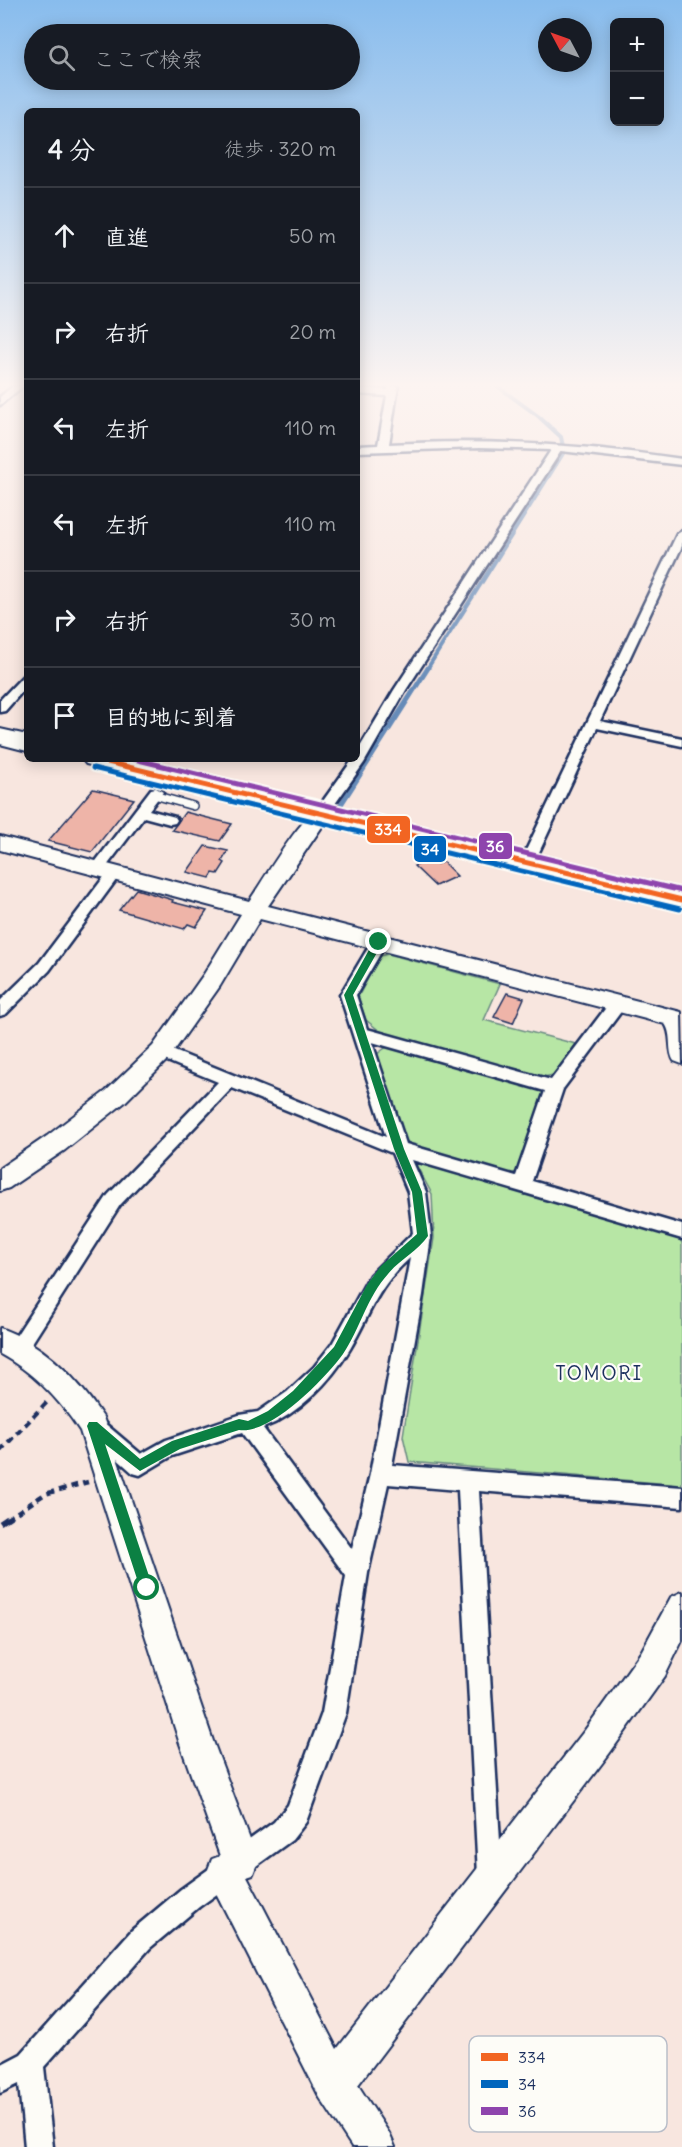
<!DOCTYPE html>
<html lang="ja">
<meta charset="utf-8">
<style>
body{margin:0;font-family:Delius,"Klee One",sans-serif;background:#242831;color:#f1f3f6}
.controls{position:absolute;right:18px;top:18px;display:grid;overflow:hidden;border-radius:9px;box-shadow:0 3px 15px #0003}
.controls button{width:54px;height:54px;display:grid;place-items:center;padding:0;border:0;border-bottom:2px solid #363941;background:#171b24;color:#f1f3f6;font:30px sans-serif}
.compass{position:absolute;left:538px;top:18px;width:54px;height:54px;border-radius:50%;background:#171b24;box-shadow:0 3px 15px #0003;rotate:311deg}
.stop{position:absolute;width:18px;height:18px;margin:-14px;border:4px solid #0b8043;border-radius:50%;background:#fff}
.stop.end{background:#0b8043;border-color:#fff;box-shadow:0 2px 6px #0008}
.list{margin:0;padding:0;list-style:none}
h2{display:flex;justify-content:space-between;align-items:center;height:78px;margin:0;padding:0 24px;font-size:26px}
h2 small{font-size:20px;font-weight:400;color:#9ea1a6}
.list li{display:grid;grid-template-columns:39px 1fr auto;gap:18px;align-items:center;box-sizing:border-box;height:96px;padding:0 24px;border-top:2px solid #363941}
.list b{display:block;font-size:22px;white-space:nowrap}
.list em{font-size:20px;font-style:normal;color:#9ea1a6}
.icon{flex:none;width:33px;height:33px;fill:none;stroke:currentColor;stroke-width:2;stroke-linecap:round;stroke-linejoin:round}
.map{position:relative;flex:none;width:682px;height:2147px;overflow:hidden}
.search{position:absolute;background:#171b24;box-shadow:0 3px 15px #0003;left:24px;top:24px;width:336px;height:66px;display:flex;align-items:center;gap:15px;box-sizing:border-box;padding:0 21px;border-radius:33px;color:#9ea1a6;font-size:22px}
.panel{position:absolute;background:#171b24;box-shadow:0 3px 15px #0003;left:24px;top:108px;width:336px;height:654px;border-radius:9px}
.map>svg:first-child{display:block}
.green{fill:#b7e6a5;stroke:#698a82;stroke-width:1.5}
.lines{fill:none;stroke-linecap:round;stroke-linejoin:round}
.stream-far1{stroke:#668bb8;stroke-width:4}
.stream{stroke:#668bb8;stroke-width:5}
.building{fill:#eeb4a8;stroke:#1b2f5e;stroke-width:1.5}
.lane-casing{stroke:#1b2f5e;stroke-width:10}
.street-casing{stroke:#1b2f5e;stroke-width:5}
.secondary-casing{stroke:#1b2f5e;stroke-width:4}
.highway-casing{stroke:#1b2f5e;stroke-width:4}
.path-far1{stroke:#1b2f5e;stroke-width:4.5;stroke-dasharray:7 5;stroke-linecap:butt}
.path{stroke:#1b2f5e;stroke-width:5;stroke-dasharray:9 7;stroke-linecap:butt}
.lane{stroke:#fdfcf7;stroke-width:7}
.street{fill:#fdfcf7;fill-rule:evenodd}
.secondary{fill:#fdfcf7;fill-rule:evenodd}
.highway{fill:#fdfcf7;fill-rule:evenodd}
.bus-1-casing{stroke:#fdfcf7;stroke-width:9}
.bus-2-casing{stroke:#fdfcf7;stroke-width:9}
.bus-3-casing{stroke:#fdfcf7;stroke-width:9}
.bus-1{stroke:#f26522;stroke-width:5}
.bus-2{stroke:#0065bd;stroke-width:5}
.bus-3{stroke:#8e44ad;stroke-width:5}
.route{fill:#0b8043}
.labels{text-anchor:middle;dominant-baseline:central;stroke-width:4.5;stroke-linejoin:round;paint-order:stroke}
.quarter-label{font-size:20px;letter-spacing:1.5px;fill:#1b2f5e;stroke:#fdfcf7}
.key{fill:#fdfcf7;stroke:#b9bec9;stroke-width:1.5}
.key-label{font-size:16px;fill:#1b2f5e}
.line-badge{stroke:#fdfcf7;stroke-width:2}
.badge-label{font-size:16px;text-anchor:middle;font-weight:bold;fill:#fff}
</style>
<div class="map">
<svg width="682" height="2147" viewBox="0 0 682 2147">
<rect width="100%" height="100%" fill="#f8e6df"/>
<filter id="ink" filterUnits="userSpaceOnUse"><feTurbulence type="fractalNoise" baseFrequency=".0167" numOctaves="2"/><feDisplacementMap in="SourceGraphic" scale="12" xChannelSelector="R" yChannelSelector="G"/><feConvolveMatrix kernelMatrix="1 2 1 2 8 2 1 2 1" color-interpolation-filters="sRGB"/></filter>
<g filter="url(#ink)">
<path class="green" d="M 388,954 L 500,984 L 484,1020 L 576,1044 L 553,1075 L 544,1077 L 381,1032 L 366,1020 L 358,997 L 380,956 Z
M 388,1046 L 541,1090 L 545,1094 L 518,1171 L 510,1175 L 417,1148 L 406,1141 L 377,1054 Z
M 414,1161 L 679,1238 L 682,1243 L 682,1485 L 409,1462 L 403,1436 L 434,1238 L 432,1194 Z"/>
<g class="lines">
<path class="stream-far1" d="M 427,669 L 564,452 L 561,437 L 538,416 L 497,386"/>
<path class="stream" d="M 340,806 L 428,668"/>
</g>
<path class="building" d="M 93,789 L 134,799 L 92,852 L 48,841 Z
M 185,812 L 204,817 L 232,824 L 220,841 L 172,830 Z
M 205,846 L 228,851 L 222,861 L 225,863 L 218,874 L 213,873 L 210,878 L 187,872 Z
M 431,859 L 437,864 L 443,862 L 457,876 L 435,886 L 414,866 Z
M 136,889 L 173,900 L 172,902 L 207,911 L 196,927 L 188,924 L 184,929 L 119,910 Z
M 507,993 L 524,998 L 513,1023 L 494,1017 Z"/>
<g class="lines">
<defs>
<path id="lane" d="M 154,795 L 193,806"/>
<path id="street" d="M 13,386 L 23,386 L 0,405 L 0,397 Z
M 388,386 L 398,386 L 389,444 C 487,439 585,444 682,459 L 682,465 L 561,451 L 406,690 L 364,763 L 325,818 L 320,819 L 313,815 L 353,759 L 357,759 L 357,752 L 394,690 L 551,450 L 479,448 L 357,452 L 357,446 L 378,445 L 387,396 L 357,394 L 357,388 L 388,390 Z
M 682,531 L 682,546 L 600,721 L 682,738 L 682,746 L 597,728 L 534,863 L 527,868 L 522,866 L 520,863 L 677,534 Z
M 27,675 L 27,686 L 5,711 L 0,712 L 0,700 L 23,676 Z
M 156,788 L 163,792 L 149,810 L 175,817 L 177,820 L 175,823 L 170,824 L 144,817 L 103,871 L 93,871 L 91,868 L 93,865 L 151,789 Z
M 115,867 L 122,872 L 49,971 L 6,1014 L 0,1016 L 0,1001 L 39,963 L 110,869 Z
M 379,937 L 387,942 L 356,995 L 367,1029 L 551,1080 L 611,1001 L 623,1001 L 625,1005 L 623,1009 L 563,1089 L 532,1181 L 682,1225 L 682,1239 L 412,1160 L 426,1192 L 431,1236 L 423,1295 L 392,1465 L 682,1487 L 682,1507 L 479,1491 L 502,1875 L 499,1884 L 490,1887 L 481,1884 L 478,1875 L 458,1490 L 388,1484 L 368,1573 L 346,1713 L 306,1822 L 292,1840 L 199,1907 L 150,1948 L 44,2067 L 53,2147 L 25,2147 L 19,2084 L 0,2093 L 0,2065 L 21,2054 L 132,1930 L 181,1889 L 274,1822 L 288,1805 L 322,1713 L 346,1576 L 242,1433 L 172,1456 L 140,1475 L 133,1473 L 88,1433 L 85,1427 L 88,1421 L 95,1418 L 102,1421 L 141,1454 L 166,1440 L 239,1415 L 258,1412 L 287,1392 L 314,1367 L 332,1344 L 370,1275 L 413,1233 L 408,1192 L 392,1153 L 232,1088 L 120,1205 L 25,1354 L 18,1356 L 11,1354 L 8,1348 L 108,1195 L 218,1082 L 155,1056 L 153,1052 L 155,1048 L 167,1048 L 386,1137 L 340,995 L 374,938 ZM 372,1042 L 545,1091 L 516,1176 L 406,1144 ZM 410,1258 L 370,1474 L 352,1549 L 263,1428 C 298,1415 331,1381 350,1349 C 372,1312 375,1289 410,1258 Z"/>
<path id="secondary" d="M 320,809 L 327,811 L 330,815 L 268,906 L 681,1012 L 682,1064 L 674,1061 C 667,1050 673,1035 665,1024 L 260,919 L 220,986 L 169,1058 L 124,1103 L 65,1150 L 9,1188 L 0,1191 L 0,1168 L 47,1136 L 106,1091 L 153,1046 L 204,974 L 241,914 L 0,850 L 0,836 L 249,901 C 262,883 302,813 320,809 Z
M 0,1328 C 44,1344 78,1379 103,1417 L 213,1741 L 258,1861 L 253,1874 L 247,1876 L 337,2049 L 585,1730 L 641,1652 L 671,1597 L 682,1592 L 682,1641 L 665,1676 L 609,1754 L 358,2085 L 389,2133 L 395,2147 L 352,2147 L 320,2098 L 212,1885 L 207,1872 L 212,1859 L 220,1856 L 179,1741 L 80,1431 C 60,1400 33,1372 0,1354 Z"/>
<path id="highway" d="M 0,729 L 27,735 L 27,751 L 0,744 Z
M 82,759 L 127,759 L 682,891 L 682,909 L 86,764 Z"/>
</defs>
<use href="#lane" class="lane-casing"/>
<use href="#street" class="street-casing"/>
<use href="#secondary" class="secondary-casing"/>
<use href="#highway" class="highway-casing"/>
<path class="path-far1" d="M 0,1451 L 47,1402
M 7,1519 L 45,1494 L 88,1482"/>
<path class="path" d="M 0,1523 L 9,1517"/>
<use href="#lane" class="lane"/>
<use href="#street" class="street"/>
<use href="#secondary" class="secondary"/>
<use href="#highway" class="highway"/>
<defs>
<path id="bus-1" d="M 95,759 L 682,900"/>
<path id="bus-2" d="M 93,768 L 680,909"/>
<path id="bus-3" d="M 134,759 L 682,891"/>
</defs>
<use href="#bus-1" class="bus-1-casing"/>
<use href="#bus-2" class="bus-2-casing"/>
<use href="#bus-3" class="bus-3-casing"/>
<use href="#bus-1" class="bus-1"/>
<use href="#bus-2" class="bus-2"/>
<use href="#bus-3" class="bus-3"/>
</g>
</g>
<linearGradient id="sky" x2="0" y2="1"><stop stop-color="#88bced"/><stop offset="0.56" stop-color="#fcf4f1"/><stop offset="1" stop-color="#fcf4f1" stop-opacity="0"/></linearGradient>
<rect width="682" height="687" fill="url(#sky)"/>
<path class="route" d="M 379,938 L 383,942 L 353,995 L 404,1149 L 422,1192 L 428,1236 C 418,1251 399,1260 388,1274 C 367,1297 360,1329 343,1354 C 325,1379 270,1435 239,1430 L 180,1449 L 140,1471 L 105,1444 L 153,1588 L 151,1592 L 147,1594 L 142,1592 L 140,1588 L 87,1426 L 89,1422 L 97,1422 L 140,1459 L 172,1441 L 239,1419 L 248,1421 L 268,1411 L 293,1391 L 334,1347 L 367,1285 L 381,1266 L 417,1234 L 412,1192 L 394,1149 L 344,995 L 375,939 Z"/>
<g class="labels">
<g class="quarter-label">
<text x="599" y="1372">TOMORI</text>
</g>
</g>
<rect x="469" y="2036" width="198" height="96" rx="9" class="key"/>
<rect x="481" y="2053" width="27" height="8" fill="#f26522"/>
<rect x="481" y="2080" width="27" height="8" fill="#0065bd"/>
<rect x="481" y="2107" width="27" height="8" fill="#8e44ad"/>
<g class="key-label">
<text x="518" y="2063">334</text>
<text x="518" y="2090">34</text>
<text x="518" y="2117">36</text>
</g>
<g class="line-badge">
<rect x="366" y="815" width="45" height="29" rx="6" fill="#f26522"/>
<rect x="478" y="832" width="35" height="28" rx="6" fill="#8e44ad"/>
<rect x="413" y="835" width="34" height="28" rx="6" fill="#0065bd"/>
</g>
<g class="badge-label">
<text x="388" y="835">334</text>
<text x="495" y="852">36</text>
<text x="430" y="855">34</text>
</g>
</svg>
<div class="controls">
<button>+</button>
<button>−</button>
</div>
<svg class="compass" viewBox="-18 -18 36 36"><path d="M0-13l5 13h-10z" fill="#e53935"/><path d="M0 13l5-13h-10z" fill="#9ea1a6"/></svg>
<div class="stop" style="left:147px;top:1588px"></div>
<div class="stop end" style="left:379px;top:942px"></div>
<div class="search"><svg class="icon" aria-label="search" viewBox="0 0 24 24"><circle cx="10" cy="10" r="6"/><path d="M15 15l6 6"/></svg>ここで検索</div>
<section class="panel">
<h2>4 分<small>徒歩 · 320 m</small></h2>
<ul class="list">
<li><svg class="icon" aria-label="ahead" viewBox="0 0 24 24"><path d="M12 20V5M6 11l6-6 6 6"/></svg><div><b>直進</b></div><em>50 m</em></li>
<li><svg class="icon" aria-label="right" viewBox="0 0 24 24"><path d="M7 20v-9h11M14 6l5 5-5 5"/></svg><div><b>右折</b></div><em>20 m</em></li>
<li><svg class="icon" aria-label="left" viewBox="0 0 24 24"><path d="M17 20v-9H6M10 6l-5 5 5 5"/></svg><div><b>左折</b></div><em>110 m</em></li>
<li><svg class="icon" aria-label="left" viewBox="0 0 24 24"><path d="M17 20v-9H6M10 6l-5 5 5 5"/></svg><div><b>左折</b></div><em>110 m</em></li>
<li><svg class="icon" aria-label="right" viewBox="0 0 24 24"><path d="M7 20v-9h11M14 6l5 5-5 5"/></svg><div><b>右折</b></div><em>30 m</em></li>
<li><svg class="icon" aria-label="arrive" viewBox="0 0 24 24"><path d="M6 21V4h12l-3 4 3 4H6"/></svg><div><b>目的地に到着</b></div></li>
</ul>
</section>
</div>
